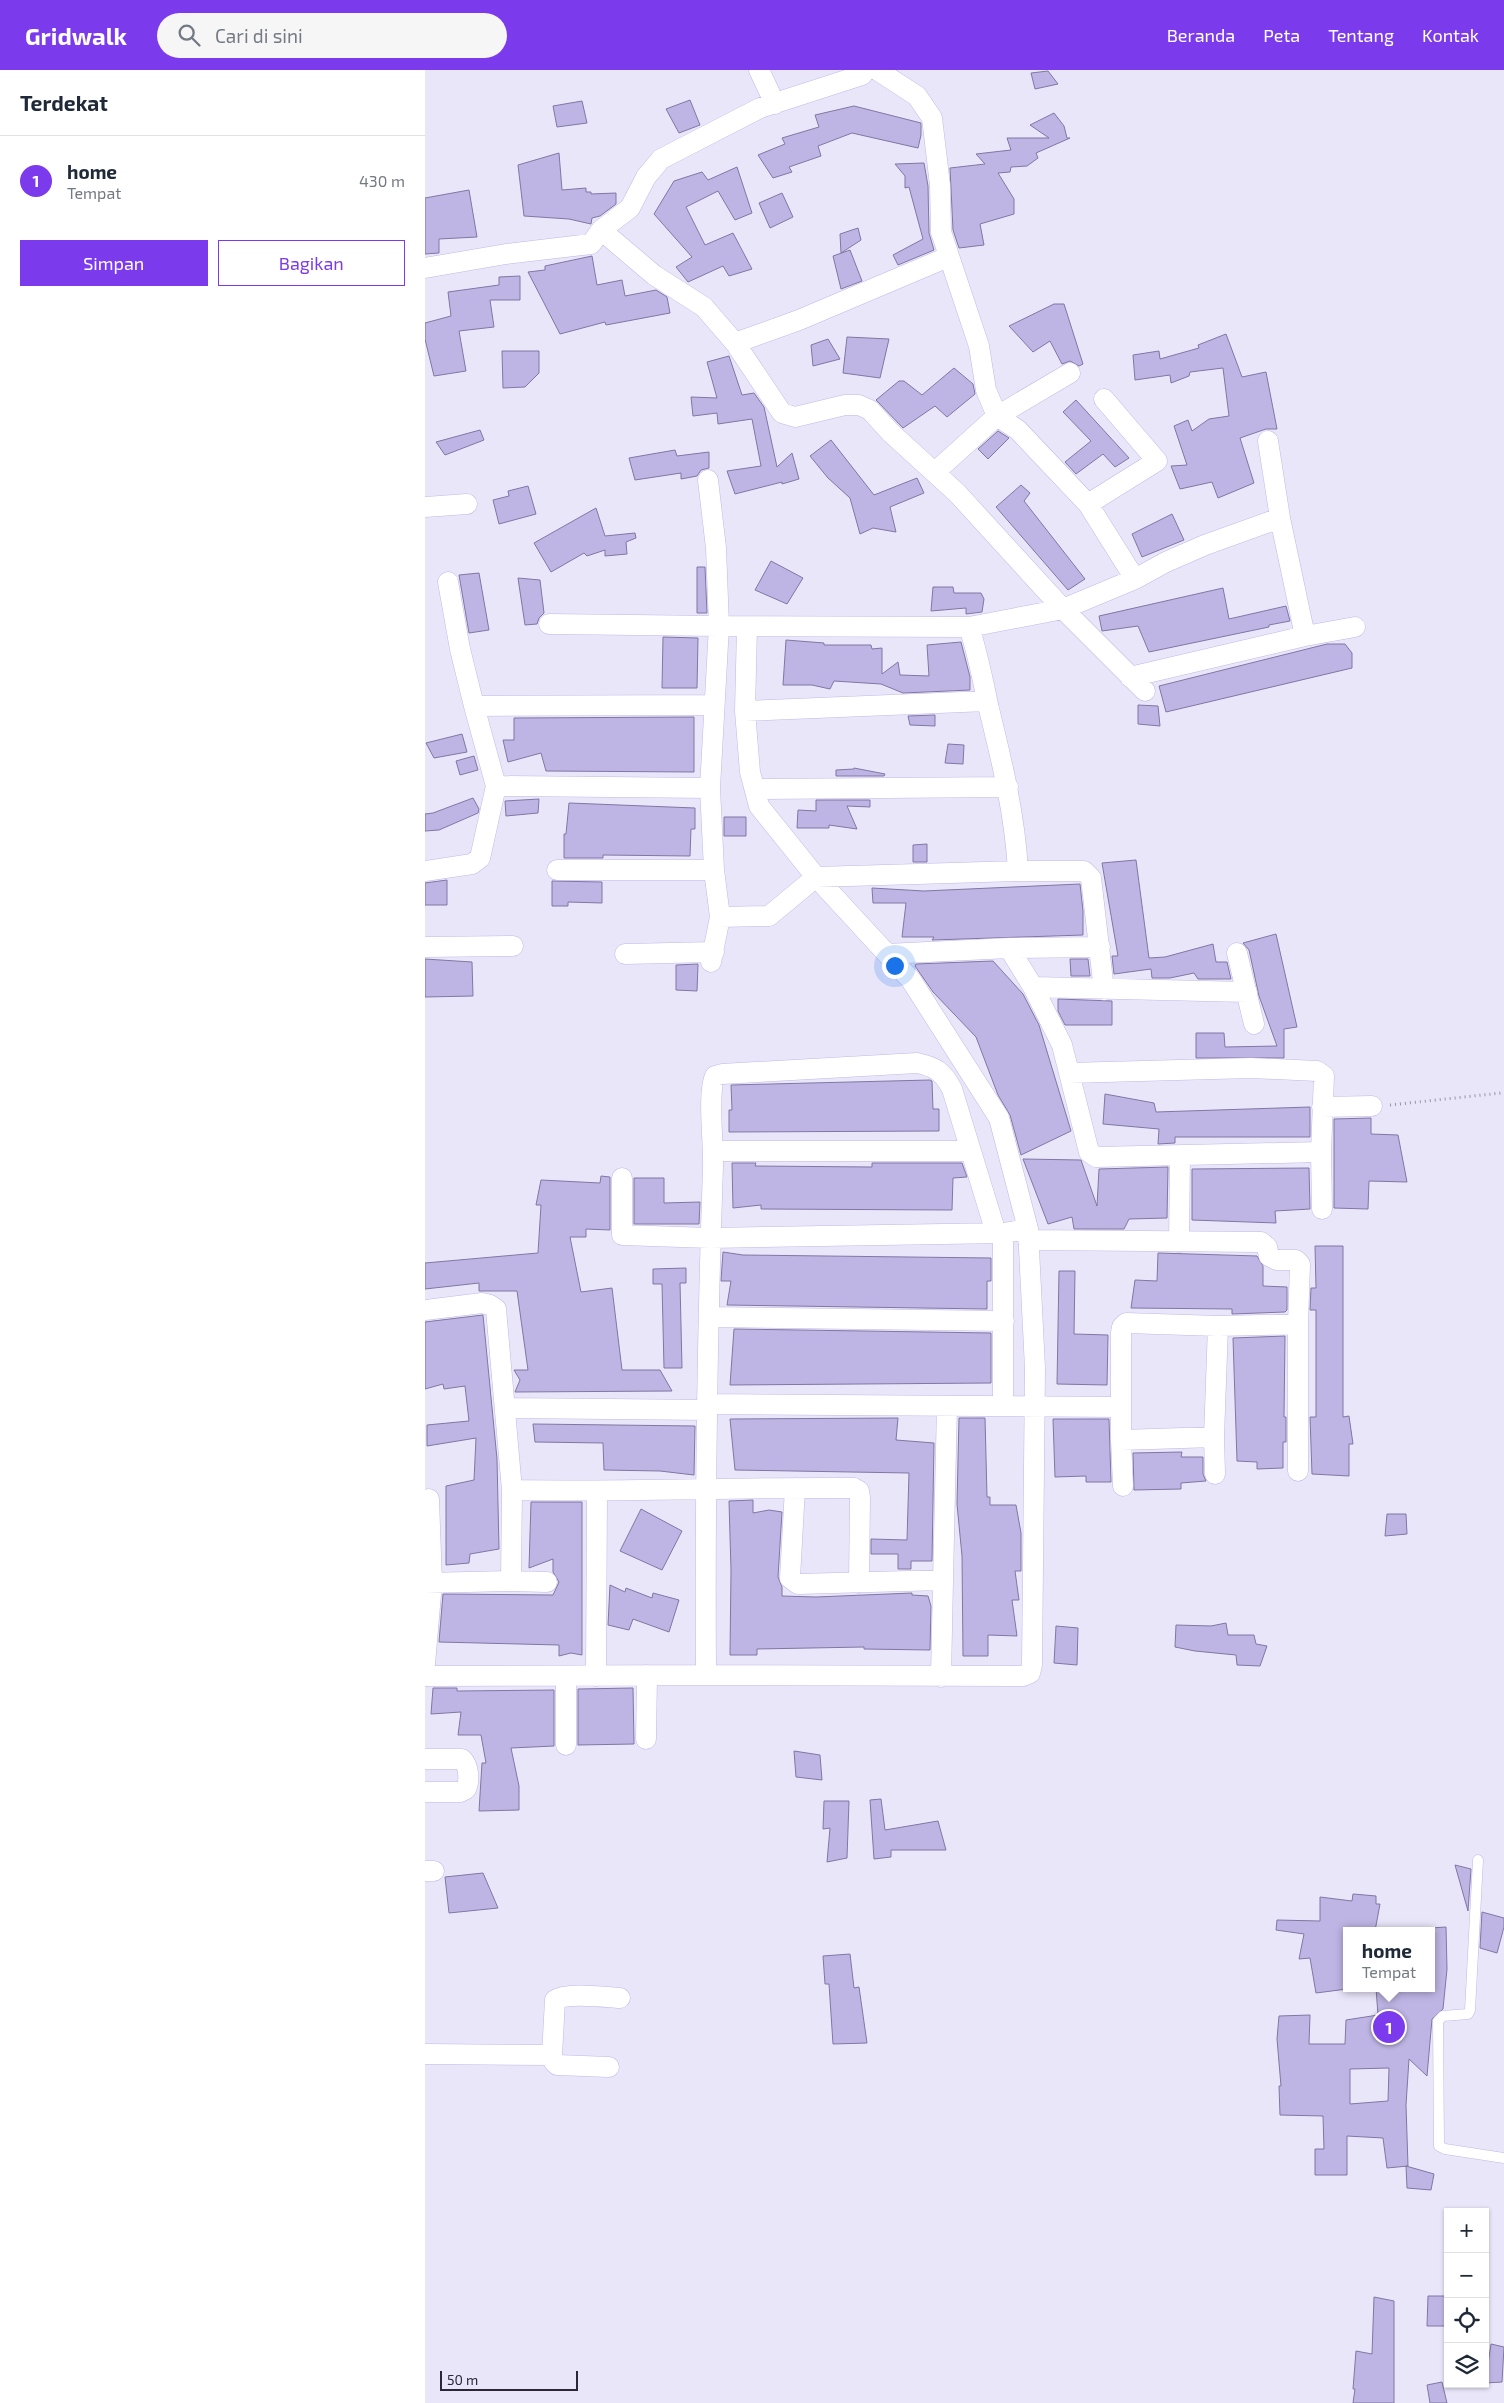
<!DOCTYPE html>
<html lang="id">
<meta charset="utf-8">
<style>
body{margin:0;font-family:"Exo 2",sans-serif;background:#f6f6f7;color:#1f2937}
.controls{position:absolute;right:15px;bottom:15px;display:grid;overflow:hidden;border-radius:0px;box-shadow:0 1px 4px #0004}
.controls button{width:45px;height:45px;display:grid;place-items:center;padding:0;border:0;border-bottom:1px solid #e0e1e3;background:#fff;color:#1f2937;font:25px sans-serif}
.scale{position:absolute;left:15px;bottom:12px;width:138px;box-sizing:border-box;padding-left:5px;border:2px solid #2b2739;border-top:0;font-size:14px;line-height:18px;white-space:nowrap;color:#2b2739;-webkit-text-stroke:4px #eae6fa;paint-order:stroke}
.you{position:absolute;left:469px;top:895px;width:18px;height:18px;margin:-12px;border:4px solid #fff;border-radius:50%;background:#1a73e8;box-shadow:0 0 0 8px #1a73e833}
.badge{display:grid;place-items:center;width:32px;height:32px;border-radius:50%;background:#7c3aed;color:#fff;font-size:16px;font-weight:700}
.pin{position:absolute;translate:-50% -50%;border:2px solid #fff;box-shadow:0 1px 5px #0006}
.popup{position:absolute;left:918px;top:1857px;width:92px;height:65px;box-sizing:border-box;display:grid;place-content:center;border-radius:0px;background:#fff;filter:drop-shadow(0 1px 4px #0005);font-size:16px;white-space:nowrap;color:#747a83}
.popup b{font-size:19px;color:#1f2937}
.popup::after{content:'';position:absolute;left:50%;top:100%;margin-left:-10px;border:10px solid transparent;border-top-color:#fff}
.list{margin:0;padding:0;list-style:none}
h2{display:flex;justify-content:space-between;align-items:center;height:65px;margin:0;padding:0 20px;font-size:21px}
h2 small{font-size:16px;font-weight:400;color:#747a83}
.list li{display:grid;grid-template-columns:32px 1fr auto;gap:15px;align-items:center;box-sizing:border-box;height:90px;padding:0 20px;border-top:1px solid #e0e1e3}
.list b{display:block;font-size:19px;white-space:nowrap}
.list p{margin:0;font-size:16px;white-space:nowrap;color:#747a83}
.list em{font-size:16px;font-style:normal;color:#747a83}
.actions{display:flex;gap:10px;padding:15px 20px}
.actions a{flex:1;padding:11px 0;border:1px solid #7c3aed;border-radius:0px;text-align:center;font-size:18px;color:#7c3aed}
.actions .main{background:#7c3aed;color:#fff}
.icon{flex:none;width:28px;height:28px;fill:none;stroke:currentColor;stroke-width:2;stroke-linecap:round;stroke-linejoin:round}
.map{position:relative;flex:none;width:1079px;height:2333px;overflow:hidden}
header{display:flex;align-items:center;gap:30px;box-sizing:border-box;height:70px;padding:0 25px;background:#7c3aed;color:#fff}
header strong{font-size:24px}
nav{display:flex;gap:28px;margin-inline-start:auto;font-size:18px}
.search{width:350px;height:45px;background:#f6f6f7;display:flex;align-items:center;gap:12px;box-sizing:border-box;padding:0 18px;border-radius:28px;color:#747a83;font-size:19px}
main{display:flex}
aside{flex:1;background:#fff}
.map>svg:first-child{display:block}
.building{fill:#bfb5e5;stroke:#8077a3;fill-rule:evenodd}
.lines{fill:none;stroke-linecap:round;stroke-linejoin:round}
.service-casing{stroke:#c1b7e7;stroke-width:11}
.minor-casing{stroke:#c1b7e7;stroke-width:21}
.path{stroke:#9793a7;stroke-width:3;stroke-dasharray:1 4;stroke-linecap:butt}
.service{stroke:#fff;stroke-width:10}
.minor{stroke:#fff;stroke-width:20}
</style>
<header>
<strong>Gridwalk</strong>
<div class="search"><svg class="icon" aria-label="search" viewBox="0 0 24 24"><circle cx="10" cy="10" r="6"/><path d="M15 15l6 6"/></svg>Cari di sini</div>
<nav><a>Beranda</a><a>Peta</a><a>Tentang</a><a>Kontak</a></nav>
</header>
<main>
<aside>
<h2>Terdekat<small></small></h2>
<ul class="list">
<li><span class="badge">1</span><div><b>home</b><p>Tempat</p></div><em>430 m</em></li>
</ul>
<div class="actions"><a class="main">Simpan</a><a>Bagikan</a></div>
</aside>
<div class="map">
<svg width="1079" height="2333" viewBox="0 0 1079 2333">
<rect width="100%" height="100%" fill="#eae6fa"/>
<path class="building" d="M 623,1 L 633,14 L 610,19 L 606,3 Z
M 265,30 L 275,55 L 254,63 L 241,39 Z
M 157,31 L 162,53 L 132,57 L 128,36 Z
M 429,36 L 496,53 L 496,65 L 493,78 L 427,63 L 393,76 L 396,86 L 364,97 L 367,102 L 348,108 L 333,85 L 360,74 L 357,68 L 394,57 L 390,45 Z
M 629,43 L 639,56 L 642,68 L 645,68 L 611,83 L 613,88 L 602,96 L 586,97 L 585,102 L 573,103 L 589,129 L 589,144 L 555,154 L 559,175 L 534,178 L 528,160 L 525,98 L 560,94 L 551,84 L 586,80 L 582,68 L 624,68 L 605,55 Z
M 134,83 L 137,120 L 161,118 L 161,122 L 166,122 L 166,124 L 191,123 L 191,134 L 175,146 L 167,148 L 166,154 L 144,149 L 99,146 L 93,95 Z
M 499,93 L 503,116 L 504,163 L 509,180 L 473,195 L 468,185 L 498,169 L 484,117 L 480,118 L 480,106 L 470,94 Z
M 312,97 L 327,143 L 310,150 L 293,121 L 261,137 L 280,175 L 308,163 L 327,199 L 304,206 L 298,196 L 263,212 L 251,197 L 267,187 L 229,144 L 249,111 L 277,102 L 283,110 Z
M 44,120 L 52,167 L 14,169 L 14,183 L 0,184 L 0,128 Z
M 357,123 L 368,147 L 345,158 L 334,133 Z
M 433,158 L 436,170 L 416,183 L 415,164 Z
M 425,180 L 437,211 L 416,219 L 408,186 Z
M 167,186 L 172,215 L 197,210 L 200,226 L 231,220 L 242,227 L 245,243 L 181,255 L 180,252 L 135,264 L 103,202 L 120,200 L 120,196 Z
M 95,206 L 95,230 L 65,230 L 69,257 L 34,261 L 41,301 L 9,306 L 0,269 L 0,253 L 26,246 L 23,222 L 74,215 L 74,207 Z
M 629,234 L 639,234 L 658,294 L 654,296 L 645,291 L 637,294 L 625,271 L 608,282 L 584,256 Z
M 801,264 L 817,307 L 841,302 L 852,359 L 841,359 L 815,368 L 829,413 L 793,428 L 787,412 L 755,419 L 746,396 L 762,395 L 749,356 L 763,350 L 767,361 L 784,349 L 804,346 L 798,298 L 765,302 L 764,306 L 746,313 L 745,305 L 710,310 L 708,285 L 734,281 L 735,289 L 774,278 L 773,275 Z
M 422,267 L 464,269 L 455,308 L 418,303 Z
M 403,269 L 415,289 L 388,296 L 386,275 Z
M 77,281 L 114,281 L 114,303 L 100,317 L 78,318 Z
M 304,286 L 317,325 L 329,323 L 339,337 L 352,397 L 367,383 L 374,409 L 357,414 L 357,412 L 310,424 L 302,401 L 336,396 L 327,349 L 293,354 L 292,343 L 268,346 L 266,327 L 292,328 L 282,292 Z
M 529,298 L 548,314 L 550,324 L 522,347 L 510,336 L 478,358 L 451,330 L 474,311 L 479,311 L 497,325 Z
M 651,330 L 704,388 L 690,397 L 678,384 L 651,404 L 640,392 L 666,371 L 638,342 Z
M 55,360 L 59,370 L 20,385 L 11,372 Z
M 573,361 L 584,368 L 563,389 L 553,379 Z
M 406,370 L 449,425 L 492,408 L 499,423 L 465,437 L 471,462 L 448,458 L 435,464 L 425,428 L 403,408 L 385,386 Z
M 250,380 L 252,386 L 284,382 L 284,398 L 276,400 L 272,406 L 256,409 L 256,403 L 210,410 L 204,388 Z
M 596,415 L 605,423 L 599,431 L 660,509 L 643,520 L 571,437 Z
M 103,416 L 111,444 L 74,454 L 68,430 L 84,426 L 83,421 Z
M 171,438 L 180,466 L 210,463 L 211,468 L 201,472 L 202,484 L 180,486 L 180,480 L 162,486 L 159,483 L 126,502 L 109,473 Z
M 747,444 L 759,470 L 717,487 L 707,464 Z
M 346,491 L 378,508 L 362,534 L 330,520 Z
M 272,497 L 280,497 L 282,543 L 272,543 Z
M 54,503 L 64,560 L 44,563 L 34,505 Z
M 93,508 L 115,510 L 119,543 L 114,548 L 112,554 L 100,555 Z
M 508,517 L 528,517 L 529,523 L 556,523 L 559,529 L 557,542 L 541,544 L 541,538 L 506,541 Z
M 798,518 L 804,549 L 861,536 L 865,551 L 844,555 L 844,557 L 724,582 L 713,556 L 677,561 L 674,546 Z
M 238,567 L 273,568 L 272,618 L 237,618 Z
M 361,570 L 399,573 L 399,575 L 446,575 L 447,579 L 457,578 L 457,604 L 473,592 L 475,605 L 504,606 L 502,575 L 536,572 L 545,607 L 545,620 L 478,623 L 456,614 L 409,611 L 405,619 L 387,615 L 358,615 Z
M 902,574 L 920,574 L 927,583 L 927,598 L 741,642 L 734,616 Z
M 713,635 L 733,636 L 735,656 L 713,654 Z
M 510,645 L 510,656 L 485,655 L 483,646 Z
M 269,647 L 269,702 L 121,701 L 116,683 L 83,692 L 78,670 L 89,670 L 89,648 Z
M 37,664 L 42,682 L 9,688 L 1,673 Z
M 523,674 L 539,675 L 538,694 L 520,693 Z
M 49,686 L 53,700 L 35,705 L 31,691 Z
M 429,698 L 460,704 L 459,706 L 411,706 L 411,700 L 429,699 Z
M 48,728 L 54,739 L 53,743 L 14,760 L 0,761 L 0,744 L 8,743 Z
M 114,729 L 113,743 L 81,746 L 80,731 Z
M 391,730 L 445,730 L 445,737 L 422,736 L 432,759 L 404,755 L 404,758 L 372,758 L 373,740 L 391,741 Z
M 144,733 L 270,738 L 270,759 L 266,759 L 265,786 L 178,785 L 178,788 L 139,788 L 139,764 L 141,764 Z
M 299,747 L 321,747 L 321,766 L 299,766 Z
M 502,774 L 502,792 L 488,792 L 488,775 Z
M 711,790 L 724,888 L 740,887 L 788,874 L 791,892 L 802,892 L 806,909 L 773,909 L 769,903 L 745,908 L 727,908 L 726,899 L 689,904 L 687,886 L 693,886 L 677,793 Z
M 22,810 L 22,835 L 0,835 L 0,813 Z
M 127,811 L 177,812 L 177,833 L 143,832 L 143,836 L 127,836 Z
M 655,814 L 658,841 L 658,865 L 507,870 L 509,867 L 477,867 L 481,833 L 448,833 L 447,818 L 499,821 Z
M 851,864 L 872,957 L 859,959 L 859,988 L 771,988 L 771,963 L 799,963 L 800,977 L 852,976 L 834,926 L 824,880 L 818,873 Z
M 0,889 L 47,892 L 48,926 L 0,927 Z
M 645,889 L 663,889 L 665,906 L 646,906 Z
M 568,891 L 598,924 L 614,955 L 646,1061 L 596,1085 L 585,1045 L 573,1025 L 551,967 L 508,922 L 490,896 L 491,894 Z
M 273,894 L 272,921 L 251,920 L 251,895 Z
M 633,929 L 687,931 L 687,955 L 640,955 L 633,941 Z
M 505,1010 L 507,1011 L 508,1039 L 514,1039 L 514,1061 L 304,1062 L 304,1040 L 307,1040 L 306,1015 Z
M 680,1024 L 729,1033 L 731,1042 L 885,1037 L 885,1067 L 750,1067 L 750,1073 L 733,1074 L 734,1059 L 678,1054 Z
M 946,1048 L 946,1064 L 973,1065 L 982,1112 L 944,1111 L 943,1139 L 909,1138 L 909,1049 Z
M 598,1089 L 656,1090 L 672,1136 L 674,1099 L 743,1097 L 742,1148 L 704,1149 L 699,1159 L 649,1159 L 647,1147 L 623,1154 Z
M 307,1093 L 331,1093 L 330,1096 L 447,1097 L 447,1093 L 537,1093 L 542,1107 L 528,1108 L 527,1140 L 336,1139 L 336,1135 L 308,1138 Z
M 884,1098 L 885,1139 L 850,1141 L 851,1153 L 767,1150 L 767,1099 Z
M 176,1106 L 185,1107 L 185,1160 L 161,1159 L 161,1167 L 145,1167 L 156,1222 L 187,1218 L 197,1300 L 235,1300 L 247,1321 L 90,1322 L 95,1310 L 89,1300 L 103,1300 L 92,1221 L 54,1221 L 54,1213 L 0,1219 L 0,1193 L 113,1183 L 116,1135 L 111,1135 L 116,1110 L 175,1113 Z
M 209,1108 L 239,1108 L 239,1133 L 275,1132 L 274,1154 L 209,1154 Z
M 890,1176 L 918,1176 L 918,1347 L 924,1346 L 928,1374 L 924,1374 L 924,1406 L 887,1404 L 885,1347 L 891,1347 L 891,1240 L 885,1240 L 886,1218 L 891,1218 Z
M 298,1182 L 318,1185 L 566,1188 L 566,1211 L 562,1211 L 562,1239 L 302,1235 L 306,1211 L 296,1211 Z
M 733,1183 L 832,1186 L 838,1196 L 838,1216 L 862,1217 L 862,1240 L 860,1242 L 807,1244 L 807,1239 L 706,1238 L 710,1210 L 732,1211 Z
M 261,1198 L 261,1213 L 255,1213 L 257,1298 L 239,1298 L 237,1214 L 228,1214 L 228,1199 Z
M 634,1201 L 650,1201 L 649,1264 L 683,1265 L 682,1315 L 632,1314 Z
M 58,1245 L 72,1389 L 74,1479 L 45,1484 L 44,1493 L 21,1495 L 21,1416 L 49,1410 L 51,1368 L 2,1376 L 2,1355 L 44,1351 L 40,1316 L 19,1319 L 18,1314 L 0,1319 L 0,1252 Z
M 309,1259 L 566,1263 L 566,1313 L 305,1315 Z
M 860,1266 L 859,1347 L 861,1347 L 861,1372 L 858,1372 L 858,1398 L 832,1399 L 832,1392 L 812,1391 L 808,1268 Z
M 473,1348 L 471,1370 L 509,1373 L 507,1491 L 486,1491 L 486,1499 L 473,1499 L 473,1484 L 446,1484 L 446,1469 L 482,1470 L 484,1403 L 310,1400 L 305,1349 Z
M 534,1348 L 560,1348 L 562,1427 L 565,1427 L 565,1435 L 591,1435 L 596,1463 L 596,1501 L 590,1501 L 594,1530 L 587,1530 L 592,1566 L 563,1565 L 563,1586 L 538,1586 L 537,1486 L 532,1434 Z
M 628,1349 L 684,1349 L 686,1412 L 661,1412 L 661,1406 L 630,1407 Z
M 108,1354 L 270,1356 L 269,1405 L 235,1401 L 179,1400 L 178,1373 L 110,1372 Z
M 757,1382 L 756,1387 L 778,1387 L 778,1404 L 781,1411 L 756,1413 L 756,1419 L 709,1420 L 708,1383 Z
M 328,1430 L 328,1443 L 344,1440 L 357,1442 L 353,1507 L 357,1517 L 357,1526 L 391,1527 L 487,1523 L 487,1525 L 503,1526 L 506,1536 L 505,1580 L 439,1579 L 439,1577 L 332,1579 L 332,1585 L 305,1585 L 306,1500 L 304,1431 Z
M 106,1432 L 157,1432 L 157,1585 L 146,1583 L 134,1586 L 134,1575 L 14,1572 L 18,1524 L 128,1525 L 134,1512 L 128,1502 L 128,1489 L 104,1498 Z
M 216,1439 L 257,1461 L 237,1500 L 195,1481 Z
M 962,1444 L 981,1444 L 982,1464 L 960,1466 Z
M 185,1515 L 200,1522 L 201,1518 L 227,1528 L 228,1523 L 254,1530 L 244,1562 L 208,1549 L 204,1560 L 183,1555 Z
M 801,1553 L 803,1565 L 829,1565 L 831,1574 L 842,1576 L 835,1596 L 812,1595 L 811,1585 L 770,1581 L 750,1577 L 751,1555 L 786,1556 Z
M 631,1556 L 653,1558 L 652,1595 L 629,1593 Z
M 8,1618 L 32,1618 L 32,1621 L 129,1620 L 129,1676 L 86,1678 L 94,1716 L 94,1740 L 54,1741 L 57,1693 L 61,1693 L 56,1665 L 33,1665 L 36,1642 L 6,1644 Z
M 208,1618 L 209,1674 L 153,1675 L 153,1619 Z
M 369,1681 L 395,1685 L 397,1710 L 371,1707 Z
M 456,1729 L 460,1760 L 513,1751 L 521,1780 L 466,1780 L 466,1787 L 449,1789 L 445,1730 Z
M 399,1731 L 424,1731 L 422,1788 L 402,1792 L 405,1758 L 398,1759 Z
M 1030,1795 L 1046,1799 L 1043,1841 Z
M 58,1803 L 73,1838 L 24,1843 L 20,1807 Z
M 928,1824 L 951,1826 L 951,1834 L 955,1834 L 950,1861 L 922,1861 L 922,1919 L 891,1923 L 885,1888 L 874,1889 L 879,1864 L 851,1860 L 852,1850 L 895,1851 L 895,1827 L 927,1831 Z
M 1057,1842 L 1079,1848 L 1079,1857 L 1072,1883 L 1055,1878 Z
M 1021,1857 L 1022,1899 L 1018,1939 L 1007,1949 L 1002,2006 L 984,1989 L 981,2035 L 983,2096 L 962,2098 L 958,2068 L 922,2066 L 922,2105 L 890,2105 L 890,2079 L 899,2079 L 898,2046 L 855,2045 L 854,2016 L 856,2016 L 852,1969 L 854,1946 L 885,1945 L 884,1974 L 920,1974 L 921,1950 L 953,1945 L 951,1918 L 1006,1918 L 1006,1858 ZM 964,1998 L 963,2031 L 925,2034 L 925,1999 Z
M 425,1884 L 429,1918 L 434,1917 L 442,1973 L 408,1974 L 404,1914 L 400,1914 L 398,1886 Z
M 981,2096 L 1009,2104 L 1006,2120 L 982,2118 Z
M 1003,2226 L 1023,2226 L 1023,2256 L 1002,2256 Z
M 949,2227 L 969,2231 L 969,2333 L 928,2333 L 930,2319 L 928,2319 L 931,2281 L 947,2284 Z
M 1066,2274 L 1079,2277 L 1077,2312 L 1060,2313 Z
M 1017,2312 L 1022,2333 L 1005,2333 L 1002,2315 Z"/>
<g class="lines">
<defs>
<path id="service" d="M 1053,1790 L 1045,1940 L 1043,1944 L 1018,1946 L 1013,1951 L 1014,2076 L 1020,2079 L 1079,2088"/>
<path id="minor" d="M 334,0 L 350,34
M 452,0 L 492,26 L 507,48 L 515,115 L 516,162 L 554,276 L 561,320 L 572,346 L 645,303
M 176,160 L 229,205 L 279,237 L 310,273 L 357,343 L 370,347 L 420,335 L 434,335 L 445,340 L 465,362 L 532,423 L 638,539 L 720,621
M 0,198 L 81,184 L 166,174 L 176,160 L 205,138 L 221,107 L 236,89 L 335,38 L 437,5 L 441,0
M 310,273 L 374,250 L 523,187
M 510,402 L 572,346 L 593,360 L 663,434 L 710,509
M 663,434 L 732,391 L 679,329
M 0,437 L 42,434
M 23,512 L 35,579 L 49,636
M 124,554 L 294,556 L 291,478 L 283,410
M 544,557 C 553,584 558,611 564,639 C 577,692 590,745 593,801
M 880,566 L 930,557
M 705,607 L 880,566 L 855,448 L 843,371
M 320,641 L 562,631
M 71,716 L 285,718
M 330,719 L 583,717
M 132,800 L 289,800
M 0,801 L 47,794 L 55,788 L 71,716 L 49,636 L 289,635
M 0,877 L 88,876
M 584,878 L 608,917 L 637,975 L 664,1082 L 671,1087 L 896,1082
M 812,883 L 829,954
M 200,884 L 289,882
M 462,884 L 584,878 L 675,877
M 286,892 L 295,847
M 608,917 L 822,922
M 679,920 L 666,808 L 659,801 L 593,801 L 391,807 L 344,846 L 295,847 L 289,800 L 285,718 L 294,556 L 544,557 L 638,539 L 710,509 L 741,492 L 780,475 L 855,448
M 644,1003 L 826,998 L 892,1001 L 899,1006 L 896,1082 L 897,1139
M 897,1037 L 947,1036
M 289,1081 L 544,1081
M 197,1108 L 197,1165 L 285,1168 L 578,1163 L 603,1159
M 578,1163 L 578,1336
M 603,1170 L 836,1172 L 842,1177 L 844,1186 L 852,1190 L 871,1190 L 875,1194 L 873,1254 L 793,1256 L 701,1253 L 697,1257 L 696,1263 L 696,1337
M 754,1172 L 755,1086
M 0,1240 L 57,1233 L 65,1235 L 71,1239 L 87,1420 C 201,1422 315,1417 429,1418 L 434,1421 L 435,1428 L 434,1513
M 284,1247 L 579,1251
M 283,1334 L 696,1337 L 696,1370 L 789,1367 L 790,1404
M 81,1338 L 283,1340
M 789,1367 L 793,1256
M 696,1370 L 698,1416
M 873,1401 L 873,1254
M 370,1418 L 365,1508 L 373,1514 L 518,1510 L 516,1607
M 518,1510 L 522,1336
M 86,1511 L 122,1512
M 0,1513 L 86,1511 L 87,1420
M 0,1594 L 7,1513 L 4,1429
M 281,1605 L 598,1606 L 605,1603 L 607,1595 L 610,1298 L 603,1159 L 574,1048 L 486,910 L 391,807 L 334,736 L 325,702 L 320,641 L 322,557
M 0,1606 L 281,1605 C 280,1436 282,1266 288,1097 C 289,1075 282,1023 290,1006 L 297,1004 L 492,993 C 511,997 518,1002 527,1019 L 571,1163
M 141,1606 L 141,1675
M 171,1606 L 172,1422
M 221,1669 L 222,1605
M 0,1689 L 37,1689 C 44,1696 45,1711 41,1719 L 35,1722 L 0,1722
M 0,1801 L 9,1801
M 0,1984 L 127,1985 L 129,1992 L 132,1995 L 184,1997
M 127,1985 L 130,1930 C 142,1922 179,1927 195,1928"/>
</defs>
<use href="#service" class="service-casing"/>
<use href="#minor" class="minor-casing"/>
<path class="path" d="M 965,1035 L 1076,1023"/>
<use href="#service" class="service"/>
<use href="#minor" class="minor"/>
</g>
</svg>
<div class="controls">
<button>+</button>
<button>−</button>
<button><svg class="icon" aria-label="locate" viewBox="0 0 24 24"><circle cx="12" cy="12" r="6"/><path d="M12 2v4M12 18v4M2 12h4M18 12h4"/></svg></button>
<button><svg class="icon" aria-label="layers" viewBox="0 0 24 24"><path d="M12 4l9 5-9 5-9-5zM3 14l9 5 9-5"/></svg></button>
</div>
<div class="scale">50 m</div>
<div class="you"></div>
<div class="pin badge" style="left:964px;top:1957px">1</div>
<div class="popup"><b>home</b>Tempat</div>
</div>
</main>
